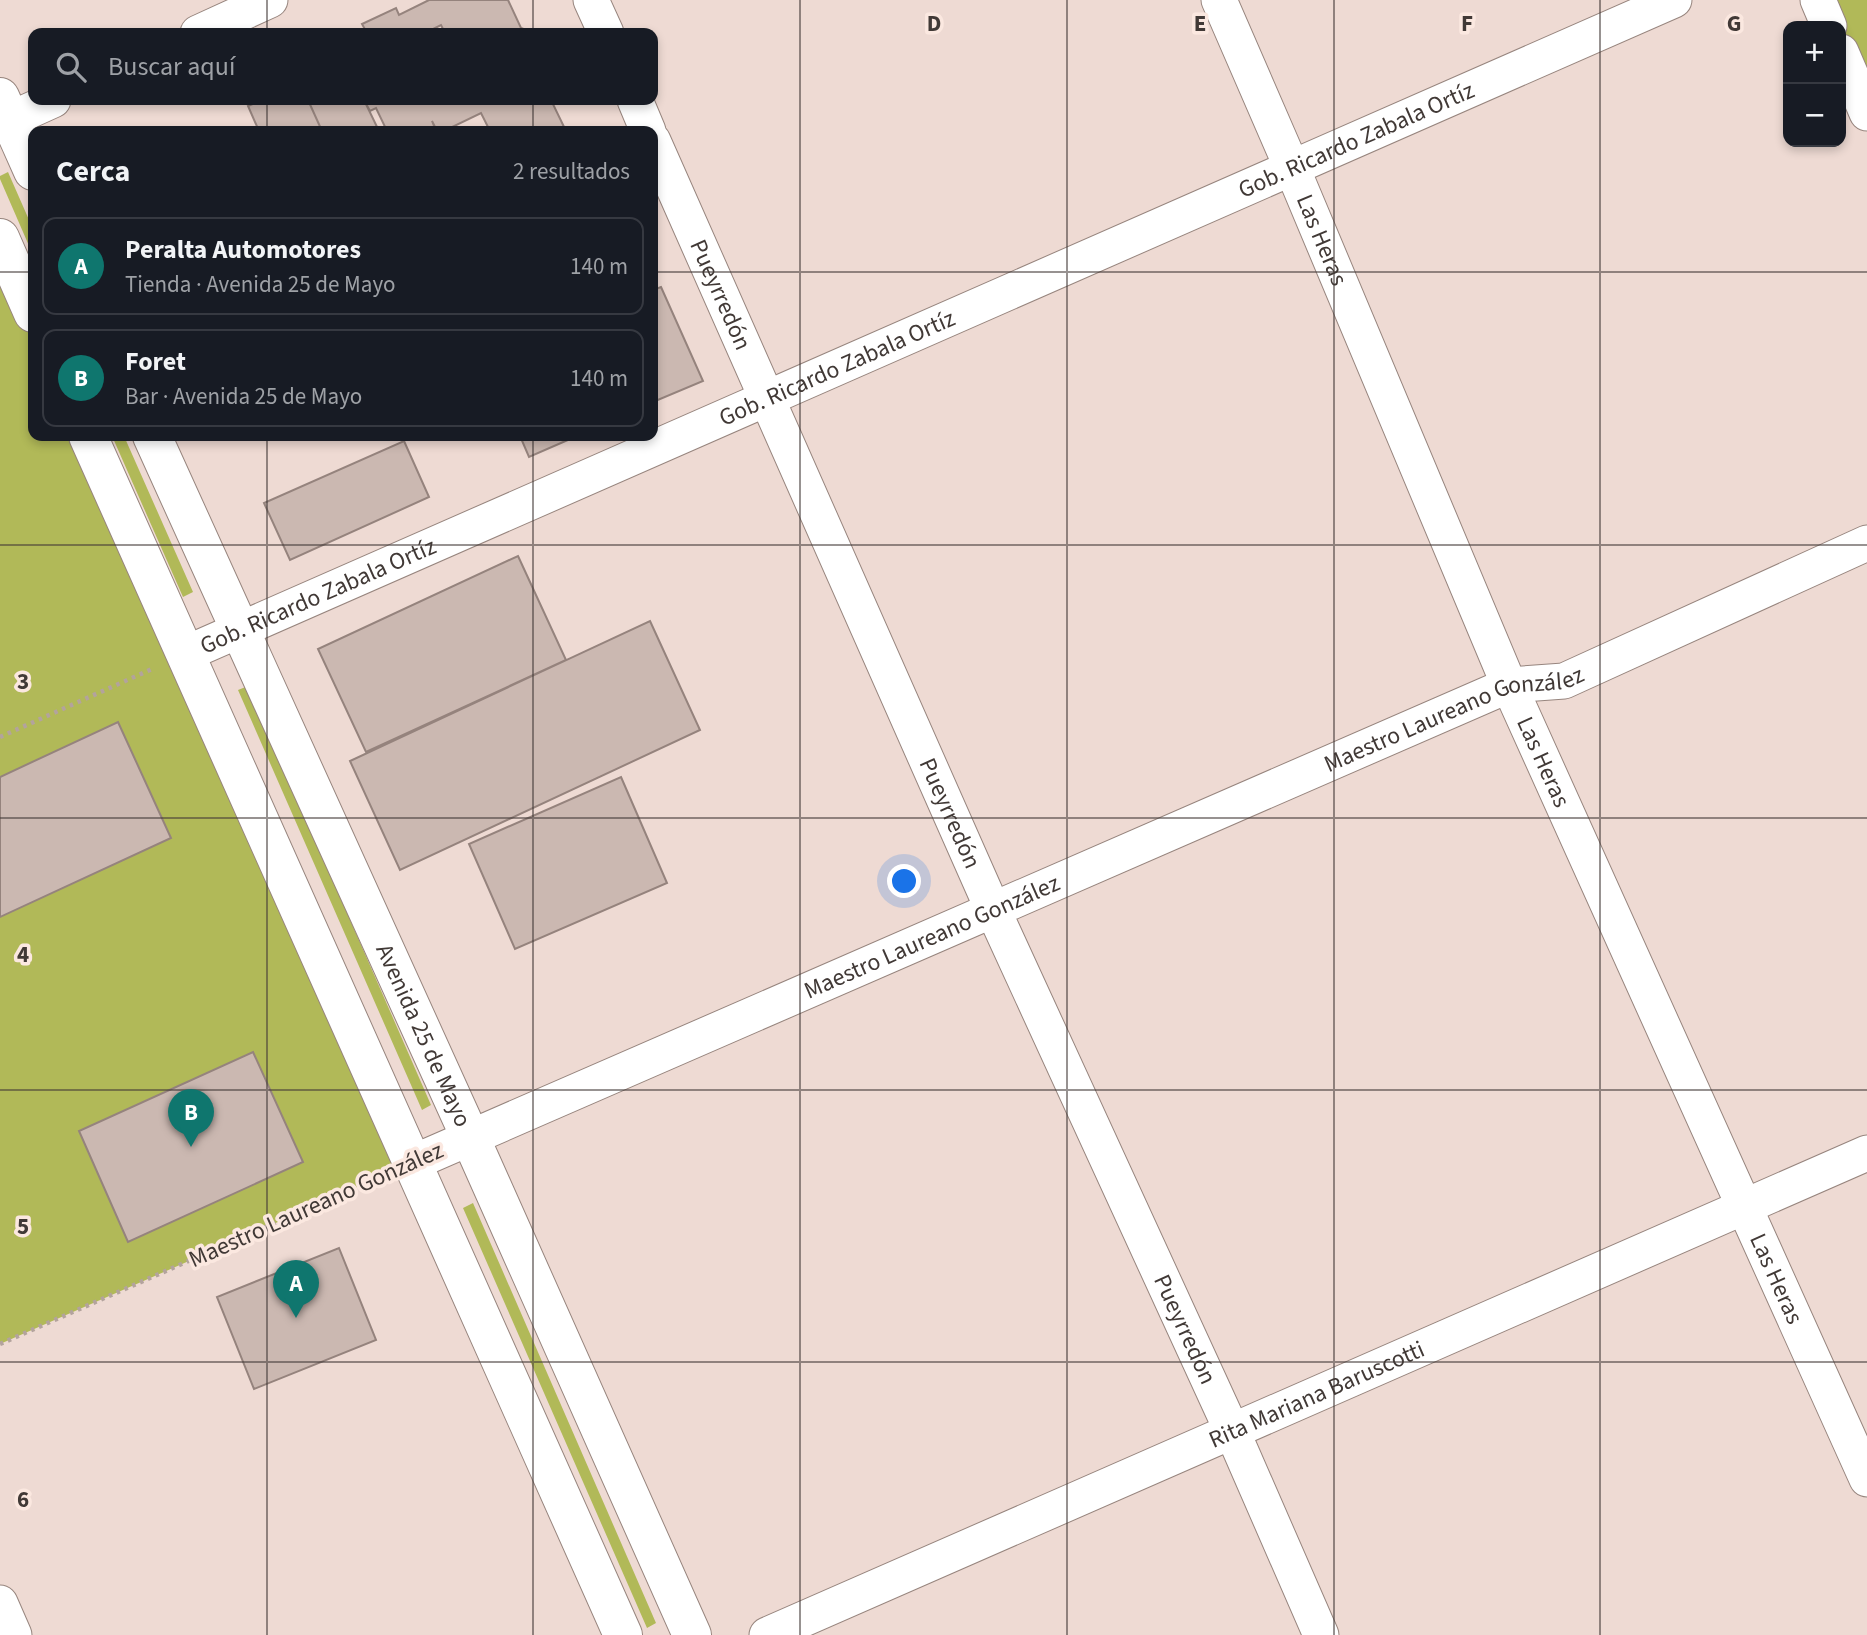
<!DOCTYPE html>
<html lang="es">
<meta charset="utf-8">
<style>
body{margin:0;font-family:"Source Sans 3",sans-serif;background:#20242c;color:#f1f3f6}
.controls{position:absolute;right:21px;top:21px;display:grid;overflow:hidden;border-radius:14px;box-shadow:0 4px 10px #0003}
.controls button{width:63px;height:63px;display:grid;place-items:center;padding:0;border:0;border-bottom:2px solid #363941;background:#171b24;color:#f1f3f6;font:35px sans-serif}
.you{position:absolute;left:905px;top:882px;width:24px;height:24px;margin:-18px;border:5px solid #fff;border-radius:50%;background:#1a73e8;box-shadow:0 0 0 10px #1a73e833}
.badge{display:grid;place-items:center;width:46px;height:46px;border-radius:50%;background:#0f766e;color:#fff;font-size:23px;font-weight:700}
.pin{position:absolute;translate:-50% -58px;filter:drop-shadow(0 2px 4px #0008)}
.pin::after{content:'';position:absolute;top:37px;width:24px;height:21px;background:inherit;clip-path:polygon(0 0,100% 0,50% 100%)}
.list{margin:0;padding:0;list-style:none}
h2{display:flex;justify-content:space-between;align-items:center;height:91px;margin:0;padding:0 28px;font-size:30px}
h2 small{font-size:23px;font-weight:400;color:#9ea1a6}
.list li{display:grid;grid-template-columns:46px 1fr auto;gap:21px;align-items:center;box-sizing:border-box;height:98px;margin:0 14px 14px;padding:0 14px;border:2px solid #363941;border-radius:14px}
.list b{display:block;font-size:26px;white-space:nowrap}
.list p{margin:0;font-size:23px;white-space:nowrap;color:#9ea1a6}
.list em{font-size:23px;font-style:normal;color:#9ea1a6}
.icon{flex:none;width:38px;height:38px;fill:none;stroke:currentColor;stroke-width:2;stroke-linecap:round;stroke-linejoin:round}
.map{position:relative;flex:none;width:1867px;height:1635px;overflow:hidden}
.search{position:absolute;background:#171b24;box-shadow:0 4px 10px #0003;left:28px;top:28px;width:630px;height:77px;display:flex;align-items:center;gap:18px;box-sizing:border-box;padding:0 24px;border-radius:14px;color:#9ea1a6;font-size:26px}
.panel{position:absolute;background:#171b24;box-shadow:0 4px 10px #0003;left:28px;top:126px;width:630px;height:315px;border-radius:14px}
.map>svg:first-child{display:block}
.green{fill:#b1b958}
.building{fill:#cbb8b1;stroke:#95837d;stroke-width:2}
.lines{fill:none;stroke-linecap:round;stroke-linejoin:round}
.minor-casing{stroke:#97857e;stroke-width:37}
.primary-casing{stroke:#97857e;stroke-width:40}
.path{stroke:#b3a39d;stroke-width:4.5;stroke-dasharray:3.5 5;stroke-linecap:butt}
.minor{stroke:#fff;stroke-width:35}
.primary{stroke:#fff;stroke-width:38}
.grid{fill:none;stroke:#413936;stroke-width:2;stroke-opacity:0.55}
.labels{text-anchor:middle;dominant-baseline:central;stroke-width:7;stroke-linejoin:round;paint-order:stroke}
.street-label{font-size:24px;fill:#413936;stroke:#fbe8e0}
.grid-label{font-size:23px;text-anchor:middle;font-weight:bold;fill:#413936;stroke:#fbe8e0;stroke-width:7;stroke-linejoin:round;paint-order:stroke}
</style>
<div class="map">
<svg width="1867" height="1635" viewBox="0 0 1867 1635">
<rect width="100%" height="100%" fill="#eedad3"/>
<path class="green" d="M 1816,0 L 1867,0 L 1867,116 Z
M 8,172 L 33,229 L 33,255 L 0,179 L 0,176 Z
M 0,231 L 33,306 L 33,436 L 91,436 L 412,1163 L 0,1344 Z
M 112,436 L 124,436 L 193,592 L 183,597 Z
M 248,686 L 431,1105 L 422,1110 L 238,690 Z
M 473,1203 L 656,1623 L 647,1628 L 463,1208 Z"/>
<path class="building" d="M 429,0 L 508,0 L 521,28 L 534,33 L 445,33 L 441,25 L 425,33 L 367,33 L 362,24 L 396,8 L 399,15 Z
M 262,100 L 308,100 L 322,131 L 259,131 L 248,106 Z
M 308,100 L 364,100 L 379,131 L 322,131 Z
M 364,100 L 551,100 L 566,131 L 490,131 L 481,113 L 444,131 L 437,131 L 432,121 L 436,131 L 387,131 L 376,108 L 370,111 Z
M 661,287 L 703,381 L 653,402 L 653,290 Z
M 520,436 L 577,436 L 529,457 Z
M 404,441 L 429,497 L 290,560 L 264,503 Z
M 518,556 L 566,660 L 366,752 L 318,649 Z
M 650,621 L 700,730 L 400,870 L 350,761 Z
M 118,722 L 171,838 L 0,917 L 0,777 Z
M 621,777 L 667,883 L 515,949 L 469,844 Z
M 253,1052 L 303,1162 L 128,1242 L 79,1131 Z
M 339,1248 L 376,1340 L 254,1389 L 217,1297 Z"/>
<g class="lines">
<defs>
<g id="minor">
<path d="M 591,0 L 606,33"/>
<path id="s1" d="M 1219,0 L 1292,168 L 1509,685 L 1867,1479"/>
<path d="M 1818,0 L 1829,26"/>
<path d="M 198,33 L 270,0"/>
<path d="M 1841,52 L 1867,113"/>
<path d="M 635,100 L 648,131"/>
<path d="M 0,124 L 53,100"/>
<path id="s2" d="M 653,141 L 993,910 L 1232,1431 L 1321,1635"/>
<path id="s3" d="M 185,654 L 1674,0"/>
<path id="s4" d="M 412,1163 L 1509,685 L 1564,681 L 1867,543"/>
<path d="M 0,1603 L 14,1635"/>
<path id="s5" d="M 767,1635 L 1867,1153"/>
</g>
<g id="primary">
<path d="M 0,97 L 33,171"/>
<path d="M 0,238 L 33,313"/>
<path d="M 88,436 L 623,1635"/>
<path id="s6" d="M 152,436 L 470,1137 L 692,1635"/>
</g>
</defs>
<use href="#minor" class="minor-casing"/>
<use href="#primary" class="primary-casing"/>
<path class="path" d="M 0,737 L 152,669
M 0,1344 L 377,1178"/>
<use href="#minor" class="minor"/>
<use href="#primary" class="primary"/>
</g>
<path class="grid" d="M 267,0 L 267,33M 533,0 L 533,33M 800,0 L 800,1635M 1067,0 L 1067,1635M 1334,0 L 1334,1635M 1600,0 L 1600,1635M 267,100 L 267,131M 533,100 L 533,131M 0,272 L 33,272M 653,272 L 1867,272M 267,436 L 267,1635M 533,436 L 533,1635M 0,545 L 1867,545M 0,818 L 1867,818M 0,1090 L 1867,1090M 0,1362 L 1867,1362"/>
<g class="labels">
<g class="street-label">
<text stroke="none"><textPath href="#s3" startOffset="1279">Gob. Ricardo Zabala Ortíz</textPath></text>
<text stroke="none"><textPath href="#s1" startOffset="261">Las Heras</textPath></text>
<text stroke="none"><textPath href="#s2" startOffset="168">Pueyrredón</textPath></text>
<text stroke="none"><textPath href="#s3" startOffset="712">Gob. Ricardo Zabala Ortíz</textPath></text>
<text stroke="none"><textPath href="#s3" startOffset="145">Gob. Ricardo Zabala Ortíz</textPath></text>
<text stroke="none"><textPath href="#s4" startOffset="1134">Maestro Laureano González</textPath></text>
<text stroke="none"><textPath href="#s1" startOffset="828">Las Heras</textPath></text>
<text stroke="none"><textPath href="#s2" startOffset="735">Pueyrredón</textPath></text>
<text stroke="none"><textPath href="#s4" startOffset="567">Maestro Laureano González</textPath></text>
<text stroke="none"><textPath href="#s6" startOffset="658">Avenida 25 de Mayo</textPath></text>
<text transform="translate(316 1205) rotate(-24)">Maestro Laureano González</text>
<text stroke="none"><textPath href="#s1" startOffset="1395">Las Heras</textPath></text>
<text stroke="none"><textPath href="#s2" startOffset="1302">Pueyrredón</textPath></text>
<text stroke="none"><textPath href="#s5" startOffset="600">Rita Mariana Baruscotti</textPath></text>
</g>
</g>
<g class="grid-label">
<text x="934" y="31">D</text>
<text x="1200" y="31">E</text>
<text x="1467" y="31">F</text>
<text x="1734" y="31">G</text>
<text x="23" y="689">3</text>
<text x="23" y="962">4</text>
<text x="23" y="1234">5</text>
<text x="23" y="1507">6</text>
</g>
</svg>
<div class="controls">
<button>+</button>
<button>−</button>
</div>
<div class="you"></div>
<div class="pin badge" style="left:296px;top:1318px">A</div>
<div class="pin badge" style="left:191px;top:1147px">B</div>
<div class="search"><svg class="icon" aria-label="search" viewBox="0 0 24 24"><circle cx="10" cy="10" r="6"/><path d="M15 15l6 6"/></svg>Buscar aquí</div>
<section class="panel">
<h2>Cerca<small>2 resultados</small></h2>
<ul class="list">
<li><span class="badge">A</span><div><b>Peralta Automotores</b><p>Tienda · Avenida 25 de Mayo</p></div><em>140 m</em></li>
<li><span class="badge">B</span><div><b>Foret</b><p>Bar · Avenida 25 de Mayo</p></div><em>140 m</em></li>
</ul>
</section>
</div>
